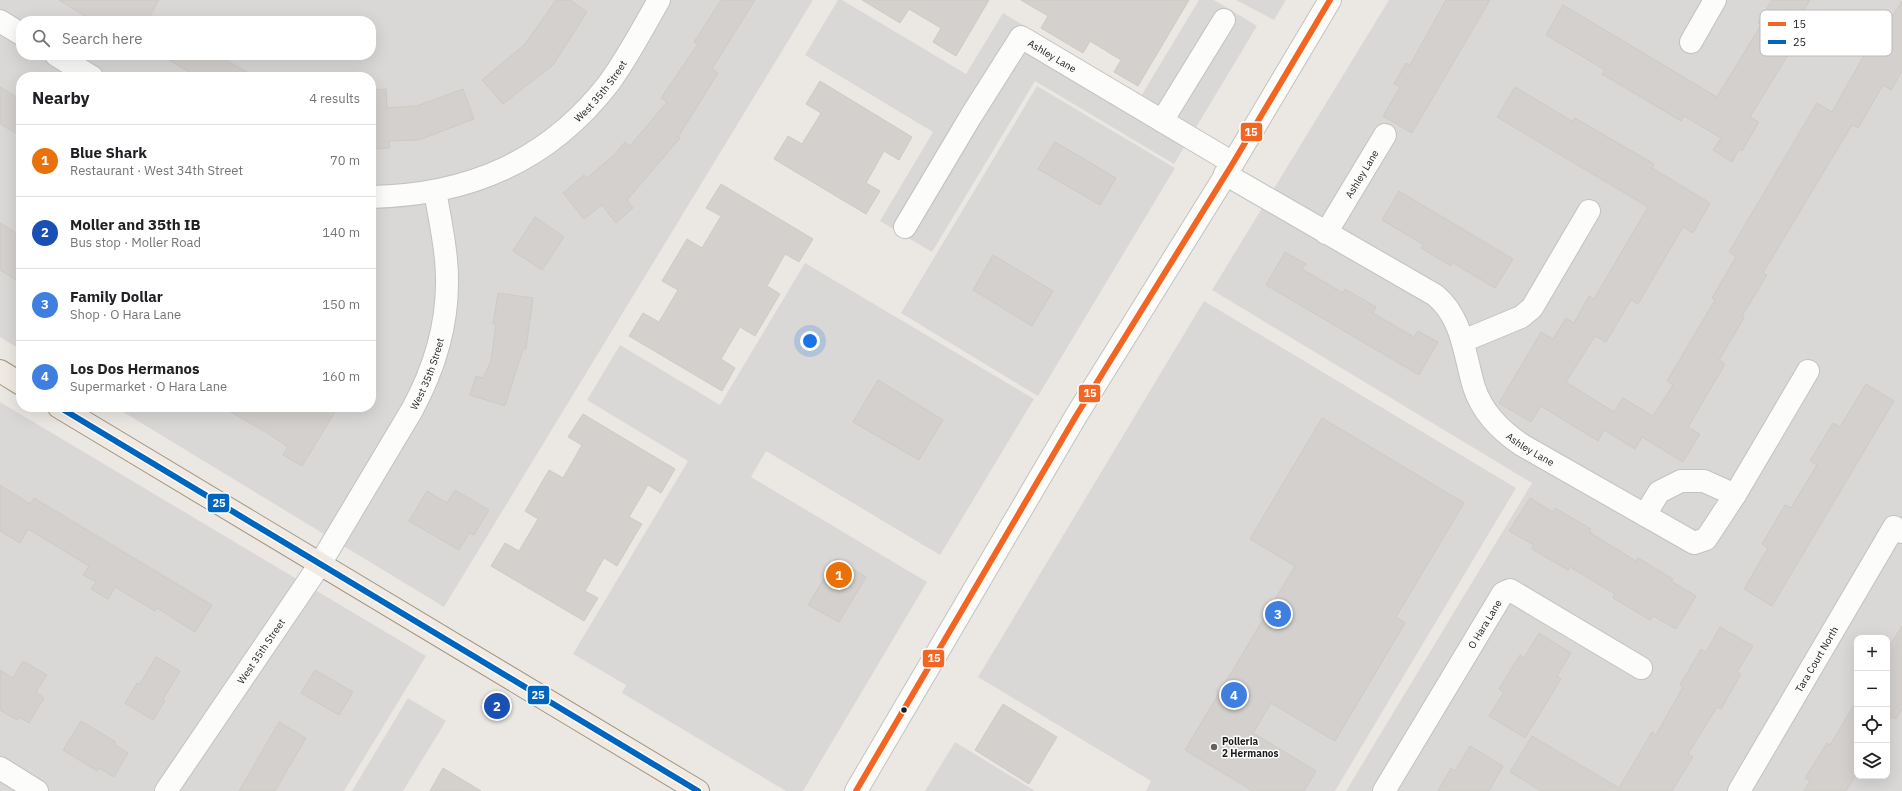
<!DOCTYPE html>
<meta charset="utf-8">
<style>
body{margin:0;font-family:"IBM Plex Sans",sans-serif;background:#f2f2f2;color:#202124}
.controls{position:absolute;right:12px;bottom:12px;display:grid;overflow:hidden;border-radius:8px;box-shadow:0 4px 16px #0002}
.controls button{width:36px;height:36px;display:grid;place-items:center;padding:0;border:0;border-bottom:1px solid #e0e0e0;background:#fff;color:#202124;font:20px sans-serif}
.you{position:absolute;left:810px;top:341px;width:14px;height:14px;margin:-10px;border:3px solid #fff;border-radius:50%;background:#1a73e8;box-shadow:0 0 0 6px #1a73e833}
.badge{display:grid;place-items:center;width:26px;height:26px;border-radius:50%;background:#111827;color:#fff;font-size:13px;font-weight:700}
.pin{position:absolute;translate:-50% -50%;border:2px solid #fff;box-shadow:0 1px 4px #0006}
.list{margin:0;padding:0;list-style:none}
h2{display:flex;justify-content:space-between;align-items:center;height:52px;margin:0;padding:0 16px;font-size:17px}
h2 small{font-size:13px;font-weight:400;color:#757577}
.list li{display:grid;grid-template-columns:26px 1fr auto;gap:12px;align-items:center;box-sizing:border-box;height:72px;padding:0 16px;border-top:1px solid #e0e0e0}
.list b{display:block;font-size:15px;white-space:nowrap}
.list p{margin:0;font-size:13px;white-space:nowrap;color:#757577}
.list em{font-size:13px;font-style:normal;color:#757577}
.icon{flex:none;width:22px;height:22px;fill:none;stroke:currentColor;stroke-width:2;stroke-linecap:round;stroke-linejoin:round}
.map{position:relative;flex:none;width:1902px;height:791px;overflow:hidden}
.search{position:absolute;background:#fff;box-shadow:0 4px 16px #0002;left:16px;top:16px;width:360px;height:44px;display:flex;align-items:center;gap:10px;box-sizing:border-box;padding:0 14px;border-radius:16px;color:#757577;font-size:15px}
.panel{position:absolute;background:#fff;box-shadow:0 4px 16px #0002;left:16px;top:72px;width:360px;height:340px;border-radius:16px}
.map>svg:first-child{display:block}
.residential{fill:#dad8d6;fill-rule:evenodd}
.religious{fill:#d9d8d6}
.building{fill:#d3d0cd;stroke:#cecac5}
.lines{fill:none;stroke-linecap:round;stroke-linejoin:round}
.minor-casing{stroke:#c3c2c0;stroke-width:24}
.major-casing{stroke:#a19581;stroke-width:24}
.minor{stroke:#fcfcfb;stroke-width:22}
.major{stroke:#f0eae3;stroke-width:22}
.bus-1-casing{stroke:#fff;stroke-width:9}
.bus-2-casing{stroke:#fff;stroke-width:9}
.bus-1{stroke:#f26522;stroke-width:6}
.bus-2{stroke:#0065bd;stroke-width:6}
.bus-dot{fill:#1c1c1c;stroke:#fff;stroke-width:1.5}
.poi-dot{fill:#646362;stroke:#fff;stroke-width:1.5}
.labels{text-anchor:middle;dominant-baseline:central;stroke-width:3;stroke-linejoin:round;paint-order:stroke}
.street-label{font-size:10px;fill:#1c1c1c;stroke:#fff}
.poi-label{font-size:10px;font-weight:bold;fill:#1c1c1c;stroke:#fff;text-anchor:start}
.key{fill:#fff;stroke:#bbb;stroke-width:1}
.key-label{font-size:11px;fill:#1c1c1c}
.line-badge{stroke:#fff;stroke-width:1.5}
.badge-label{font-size:11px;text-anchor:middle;font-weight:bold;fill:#fff}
</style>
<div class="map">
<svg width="1902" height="791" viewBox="0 0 1902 791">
<rect width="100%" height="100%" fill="#ebe8e4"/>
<path class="residential" d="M 0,0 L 813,0 L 444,607 L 115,407 L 371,407 L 371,77 L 21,77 L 21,350 L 0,337 ZM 21,21 L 371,21 L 371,55 L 21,55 Z
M 1236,0 L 1286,0 L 1274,20 Z
M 1389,0 L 1902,0 L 1902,791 L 1346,791 L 1532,483 L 1212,290 ZM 1857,638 L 1887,638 L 1887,776 L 1857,776 Z
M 0,402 L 426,656 L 344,791 L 0,791 Z"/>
<path class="religious" d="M 838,0 L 842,0 L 966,74 L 1003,13 L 1141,96 L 1199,0 L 1214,0 L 1257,26 L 1174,164 L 1035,81 L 932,252 L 880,221 L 933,132 L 805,55 Z
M 1037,86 L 1175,168 L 1038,396 L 901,313 Z
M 805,263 L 1034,399 L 940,555 L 766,451 L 751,477 L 927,582 L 803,791 L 786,791 L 622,693 L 626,685 L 573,654 L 688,461 L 587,400 L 620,345 L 720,405 Z
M 1204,301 L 1516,488 L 1335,791 L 1146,791 L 1151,781 L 978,677 Z
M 408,698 L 446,721 L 403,791 L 352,791 Z
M 955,742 L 1035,791 L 925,791 Z"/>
<path class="building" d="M 59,0 L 159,0 L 147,21 L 93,21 Z
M 556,0 L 570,0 L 587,12 L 553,65 L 503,104 L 482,80 L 525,44 Z
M 721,0 L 755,0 L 712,69 L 718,73 L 678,137 L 680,138 L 627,200 L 633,208 L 616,223 L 602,205 L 584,219 L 563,193 L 584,175 L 587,178 L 615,154 L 625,142 L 630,146 L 667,102 L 661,98 L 698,44 L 694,42 Z
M 862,0 L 989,0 L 956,56 L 933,42 L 941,28 L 909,9 L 900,23 Z
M 1021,0 L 1189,0 L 1138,86 L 1114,72 L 1121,60 L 1090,41 L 1083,53 L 1041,28 L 1048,16 Z
M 1446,0 L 1490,0 L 1412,133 L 1383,116 L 1400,87 L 1394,84 L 1406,63 L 1410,65 Z
M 1772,0 L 1810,0 L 1788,37 L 1796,42 L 1750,117 L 1759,122 L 1742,151 L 1739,149 L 1732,162 L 1713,150 L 1721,138 L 1684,116 L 1681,121 L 1602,74 L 1605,70 L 1546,35 L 1563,5 L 1717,97 L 1761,25 L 1758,23 Z
M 1902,1 L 1902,71 L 1891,90 L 1883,85 L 1858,128 L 1852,125 L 1763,273 L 1767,275 L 1742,316 L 1744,318 L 1719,360 L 1725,364 L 1688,427 L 1700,434 L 1683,462 L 1642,437 L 1635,449 L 1604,430 L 1598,441 L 1541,406 L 1531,422 L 1499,403 L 1541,332 L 1553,339 L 1566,318 L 1574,323 L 1589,296 L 1594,299 L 1648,207 L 1497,117 L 1515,87 L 1572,121 L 1575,118 L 1654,164 L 1652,168 L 1710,203 L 1693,233 L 1683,227 L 1638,304 L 1631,300 L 1606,342 L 1595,336 L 1566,382 L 1614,412 L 1623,398 L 1653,416 L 1673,385 L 1667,381 L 1715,300 L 1712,298 L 1736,257 L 1729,252 L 1817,103 L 1832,112 L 1879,29 L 1883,31 Z
M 165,55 L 224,55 L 226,56 L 224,59 L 256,77 L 197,77 L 164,57 Z
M 820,81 L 912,137 L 899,160 L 884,151 L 866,183 L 880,191 L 866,214 L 774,159 L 788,136 L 802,144 L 821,113 L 806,104 Z
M 0,87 L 21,100 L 21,136 L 0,124 Z
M 386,89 L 387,108 L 417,106 L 463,89 L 474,119 L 419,140 L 389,141 L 390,148 L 371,149 L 371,90 Z
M 1055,142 L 1116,178 L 1100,205 L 1038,169 Z
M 721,184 L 813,239 L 799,262 L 785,254 L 767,286 L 780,294 L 755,336 L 740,327 L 721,359 L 735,368 L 722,391 L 629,336 L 643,313 L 659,322 L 678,290 L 662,281 L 687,239 L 702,248 L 721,216 L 706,208 Z
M 1399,191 L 1513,259 L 1495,288 L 1453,263 L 1451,266 L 1421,248 L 1424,245 L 1382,220 Z
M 535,217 L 564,237 L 542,270 L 513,251 Z
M 0,223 L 21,236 L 21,283 L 0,270 Z
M 1285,252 L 1306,264 L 1302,269 L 1343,293 L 1345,289 L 1376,307 L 1373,313 L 1414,337 L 1418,331 L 1438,342 L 1419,375 L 1266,285 Z
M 993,255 L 1053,291 L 1032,326 L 973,290 Z
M 498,293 L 533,298 L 526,349 L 523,349 L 505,406 L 470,395 L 476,376 L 483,378 L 491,361 L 496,324 L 493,324 Z
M 878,380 L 943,420 L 919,460 L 853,422 Z
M 1866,384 L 1894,401 L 1772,606 L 1744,589 L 1768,548 L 1762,544 L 1785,505 L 1791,508 L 1817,465 L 1810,461 L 1833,423 L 1840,427 Z
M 222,407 L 338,407 L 302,466 L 283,455 L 288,447 L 269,434 Z
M 583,414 L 675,469 L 661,493 L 648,485 L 629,517 L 642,524 L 637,532 L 617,566 L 604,558 L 585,591 L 598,598 L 584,621 L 491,566 L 505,543 L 519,551 L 538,519 L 525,511 L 549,470 L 563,478 L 582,445 L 568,437 Z
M 1322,418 L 1464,503 L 1396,617 L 1405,623 L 1335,741 L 1271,703 L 1253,733 L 1316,771 L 1304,791 L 1253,791 L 1185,750 L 1295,566 L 1250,539 Z
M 0,485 L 30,504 L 34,498 L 212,605 L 195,632 L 157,608 L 155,611 L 115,587 L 108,599 L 91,589 L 96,582 L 83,575 L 89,566 L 28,529 L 20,543 L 0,531 Z
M 455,490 L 489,510 L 474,535 L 469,533 L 459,550 L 409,521 L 427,491 L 447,503 Z
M 1530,498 L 1553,512 L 1555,508 L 1591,529 L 1589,532 L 1636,561 L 1638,558 L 1673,579 L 1671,581 L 1696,596 L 1676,629 L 1653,616 L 1650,620 L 1613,598 L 1615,594 L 1570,567 L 1568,570 L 1532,549 L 1534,545 L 1509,531 Z
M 836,559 L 866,577 L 839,622 L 808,605 Z
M 1902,626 L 1902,709 L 1896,719 L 1892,717 L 1887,724 L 1887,650 Z
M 1720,627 L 1753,646 L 1737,672 L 1741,674 L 1721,709 L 1717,707 L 1688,754 L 1693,757 L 1672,791 L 1541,791 L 1510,772 L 1532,736 L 1619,788 L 1652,732 L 1656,735 L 1683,687 L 1680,685 L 1701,649 L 1706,652 Z
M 1539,633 L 1571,653 L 1557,676 L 1561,679 L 1525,738 L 1489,716 L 1504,692 L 1499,689 L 1520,655 L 1524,658 Z
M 156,657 L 180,671 L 163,699 L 165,701 L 153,720 L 125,703 L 137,683 L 140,684 Z
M 23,661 L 47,675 L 36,692 L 44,698 L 29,723 L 19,717 L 17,720 L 0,710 L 0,670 L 13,678 Z
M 315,670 L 353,692 L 339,715 L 301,693 Z
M 1857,700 L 1857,773 L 1846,791 L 1804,791 L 1810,781 L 1805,778 L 1827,743 L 1830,745 Z
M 1003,704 L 1057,737 L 1029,784 L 975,750 Z
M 81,721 L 116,742 L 114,744 L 128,753 L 114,777 L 99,768 L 97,771 L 63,750 Z
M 279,722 L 306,738 L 275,791 L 239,791 Z
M 1470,746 L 1503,766 L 1489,791 L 1438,791 L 1451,768 L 1455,771 Z
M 443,768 L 481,791 L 430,791 Z"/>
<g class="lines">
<defs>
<g id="minor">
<path d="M 0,21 L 21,34"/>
<path d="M 1691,42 L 1715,0"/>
<path d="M 56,55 L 92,77"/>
<path d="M 1162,121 L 1224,20"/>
<path id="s1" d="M 1225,174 L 1435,295 C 1463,318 1464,354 1474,387 C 1482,412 1501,431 1522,445 L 1694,543 L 1706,539 L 1735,495 L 1808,371"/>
<path id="s2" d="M 371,197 C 468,195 548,162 609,83 C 628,57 643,28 659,0"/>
<path id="s3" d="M 905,227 L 971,116 L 1021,37 L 1233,163"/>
<path id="s4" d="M 1326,233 L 1385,135"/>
<path d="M 1463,341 L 1521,317 L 1532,308 L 1589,211"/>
<path d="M 1645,515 L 1659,492 L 1681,481 L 1704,481 L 1735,495"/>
<path d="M 0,768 L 37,791"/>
<path id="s5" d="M 166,791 L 320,564 L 412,410 C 437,364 451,312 446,260 C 444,237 439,214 435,191"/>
<path d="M 856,791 L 1076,416 L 1233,163 L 1330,0"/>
<path id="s6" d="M 1384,791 L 1503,593 L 1510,590 L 1641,668"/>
<path id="s7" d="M 1739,791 L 1894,527 L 1902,532"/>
</g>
<path id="major" d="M 0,371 L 21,384
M 59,407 L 698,791"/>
</defs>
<use href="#minor" class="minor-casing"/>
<use href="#major" class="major-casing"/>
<use href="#minor" class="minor"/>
<use href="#major" class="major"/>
<defs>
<path id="bus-1" d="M 856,791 L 1076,416 L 1233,163 L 1330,0"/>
<path id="bus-2" d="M 59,407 L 698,791"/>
</defs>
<use href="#bus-1" class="bus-1-casing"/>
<use href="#bus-2" class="bus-2-casing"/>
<use href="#bus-1" class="bus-1"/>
<use href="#bus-2" class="bus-2"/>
</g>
<circle class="bus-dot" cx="904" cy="710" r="3.5"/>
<circle class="poi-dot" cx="1214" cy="747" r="4"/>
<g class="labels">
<g class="street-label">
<text stroke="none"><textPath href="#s3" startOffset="259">Ashley Lane</textPath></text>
<text stroke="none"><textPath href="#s2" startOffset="262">West 35th Street</textPath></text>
<text stroke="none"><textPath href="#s4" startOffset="69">Ashley Lane</textPath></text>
<text stroke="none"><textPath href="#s5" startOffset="493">West 35th Street</textPath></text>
<text stroke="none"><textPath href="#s1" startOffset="430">Ashley Lane</textPath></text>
<text stroke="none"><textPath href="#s6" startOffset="195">O Hara Lane</textPath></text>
<text stroke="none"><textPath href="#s5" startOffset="169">West 35th Street</textPath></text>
<text stroke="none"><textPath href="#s7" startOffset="153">Tara Court North</textPath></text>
</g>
<g class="poi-label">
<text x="1222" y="741">Polleria<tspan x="1222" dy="12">2 Hermanos</tspan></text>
</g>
</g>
<rect x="1760" y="10" width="132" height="46" rx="6" class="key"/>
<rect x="1768" y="22" width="18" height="4" fill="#f26522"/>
<rect x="1768" y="40" width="18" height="4" fill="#0065bd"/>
<g class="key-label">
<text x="1793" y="28">15</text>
<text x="1793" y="46">25</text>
</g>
<g class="line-badge">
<rect x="1240" y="122" width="23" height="20" rx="4" fill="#f26522"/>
<rect x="1078" y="384" width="23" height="19" rx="4" fill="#f26522"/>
<rect x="207" y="493" width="23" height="20" rx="4" fill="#0065bd"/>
<rect x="922" y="649" width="23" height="19" rx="4" fill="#f26522"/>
<rect x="527" y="685" width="23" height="20" rx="4" fill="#0065bd"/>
</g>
<g class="badge-label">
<text x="1251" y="136">15</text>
<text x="1090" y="397">15</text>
<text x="219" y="507">25</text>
<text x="934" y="662">15</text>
<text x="538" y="699">25</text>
</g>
</svg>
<div class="controls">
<button>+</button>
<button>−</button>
<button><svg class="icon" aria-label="locate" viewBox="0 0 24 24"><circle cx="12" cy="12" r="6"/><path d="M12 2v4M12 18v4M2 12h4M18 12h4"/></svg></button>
<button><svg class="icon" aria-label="layers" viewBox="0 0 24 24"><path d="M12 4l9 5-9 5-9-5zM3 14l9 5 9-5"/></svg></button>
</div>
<div class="you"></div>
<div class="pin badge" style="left:839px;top:575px;background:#e8710a">1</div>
<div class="pin badge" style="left:497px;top:706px;background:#1a4fb4">2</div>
<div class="pin badge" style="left:1278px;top:614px;background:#3f7fe0">3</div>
<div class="pin badge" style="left:1234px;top:695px;background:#3f7fe0">4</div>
<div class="search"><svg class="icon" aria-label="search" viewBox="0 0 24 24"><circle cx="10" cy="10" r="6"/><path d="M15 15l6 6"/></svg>Search here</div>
<section class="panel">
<h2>Nearby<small>4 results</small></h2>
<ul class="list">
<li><span class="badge" style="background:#e8710a">1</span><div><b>Blue Shark</b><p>Restaurant · West 34th Street</p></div><em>70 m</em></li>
<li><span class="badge" style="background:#1a4fb4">2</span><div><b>Moller and 35th IB</b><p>Bus stop · Moller Road</p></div><em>140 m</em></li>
<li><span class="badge" style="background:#3f7fe0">3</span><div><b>Family Dollar</b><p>Shop · O Hara Lane</p></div><em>150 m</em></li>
<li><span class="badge" style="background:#3f7fe0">4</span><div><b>Los Dos Hermanos</b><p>Supermarket · O Hara Lane</p></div><em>160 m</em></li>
</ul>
</section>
</div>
